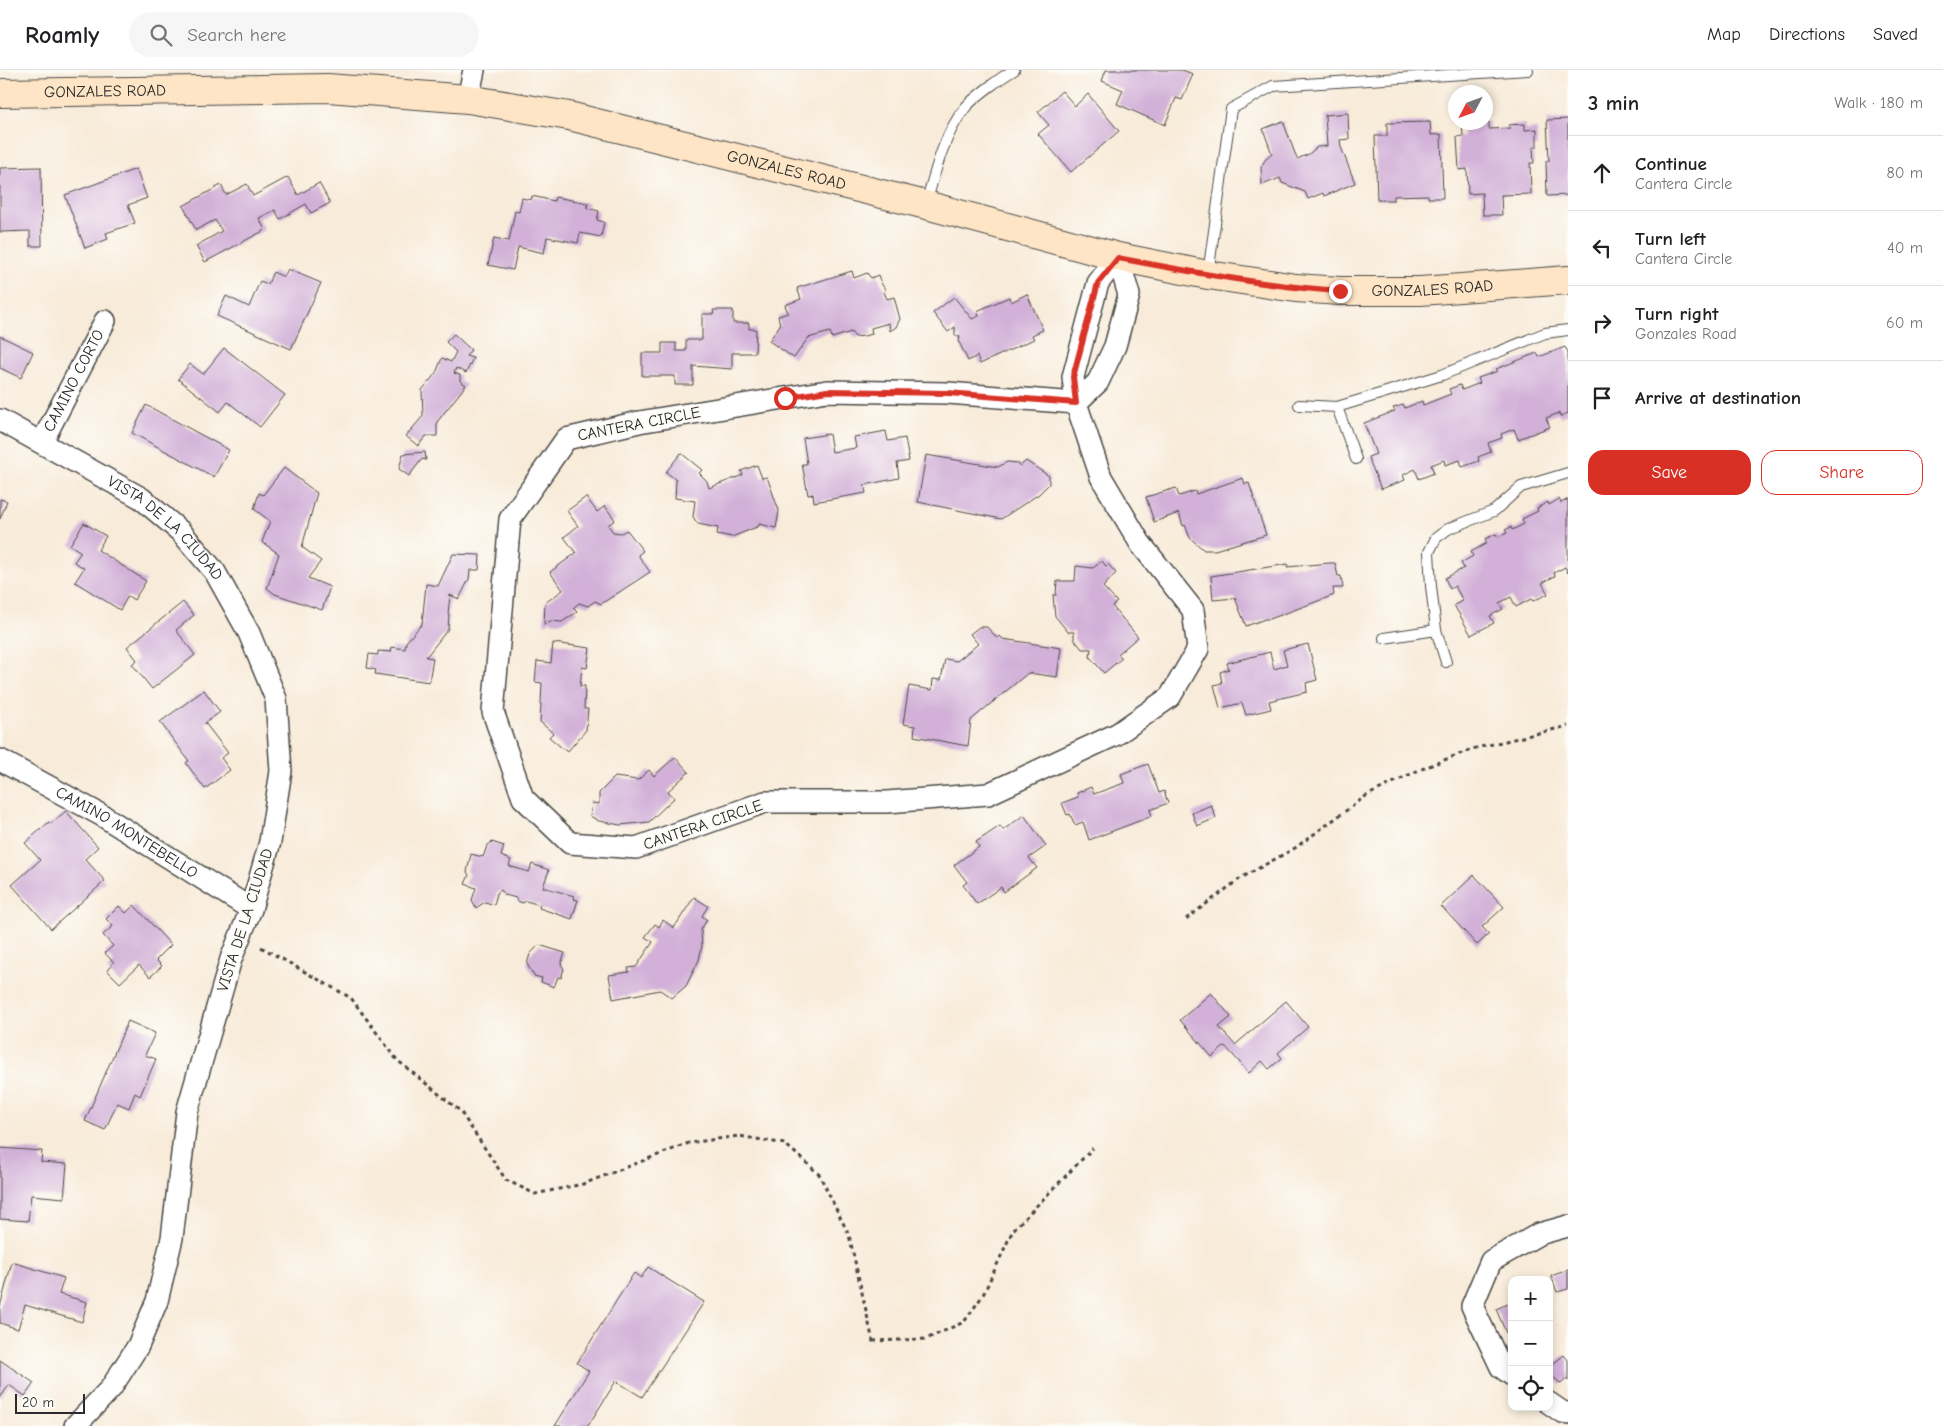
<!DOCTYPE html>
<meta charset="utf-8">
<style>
body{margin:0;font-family:"Comic Neue",sans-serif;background:#f6f6f6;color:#202124}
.controls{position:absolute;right:15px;bottom:15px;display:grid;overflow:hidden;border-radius:10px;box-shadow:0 2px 8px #0003}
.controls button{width:45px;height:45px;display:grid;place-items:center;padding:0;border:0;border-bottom:1px solid #e0e0e0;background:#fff;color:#202124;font:25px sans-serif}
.compass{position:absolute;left:1448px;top:15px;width:45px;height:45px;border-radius:50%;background:#fff;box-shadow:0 2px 8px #0003;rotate:229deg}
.scale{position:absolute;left:15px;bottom:12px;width:70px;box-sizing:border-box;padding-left:5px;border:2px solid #2b2b2b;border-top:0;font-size:14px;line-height:18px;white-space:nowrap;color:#2b2b2b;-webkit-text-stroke:4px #fdfcf7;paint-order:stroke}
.stop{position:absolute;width:15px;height:15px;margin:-11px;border:4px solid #d93025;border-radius:50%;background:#fff}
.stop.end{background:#d93025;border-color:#fff;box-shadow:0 1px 5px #0008}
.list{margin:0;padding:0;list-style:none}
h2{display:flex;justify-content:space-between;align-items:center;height:65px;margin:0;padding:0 20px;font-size:21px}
h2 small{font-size:16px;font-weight:400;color:#757577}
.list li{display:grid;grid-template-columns:32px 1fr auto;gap:15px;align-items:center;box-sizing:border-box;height:75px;padding:0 20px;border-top:1px solid #e0e0e0}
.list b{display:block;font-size:19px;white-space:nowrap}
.list p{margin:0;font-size:16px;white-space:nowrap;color:#757577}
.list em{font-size:16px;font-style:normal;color:#757577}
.actions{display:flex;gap:10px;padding:15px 20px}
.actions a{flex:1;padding:11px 0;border:1px solid #d93025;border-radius:15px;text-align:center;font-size:18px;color:#d93025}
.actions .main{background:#d93025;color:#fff}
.icon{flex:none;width:28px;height:28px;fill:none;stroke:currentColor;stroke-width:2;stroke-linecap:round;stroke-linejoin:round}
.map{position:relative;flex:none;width:1568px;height:1356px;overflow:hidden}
header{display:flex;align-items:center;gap:30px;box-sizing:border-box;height:70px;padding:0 25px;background:#fff;border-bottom:1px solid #e0e0e0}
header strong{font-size:24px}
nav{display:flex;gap:28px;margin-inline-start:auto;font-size:18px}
.search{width:350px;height:45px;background:#f6f6f6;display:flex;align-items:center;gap:12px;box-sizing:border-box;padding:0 18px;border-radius:28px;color:#757577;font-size:19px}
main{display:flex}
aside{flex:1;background:#fff}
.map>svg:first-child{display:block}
.building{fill:#d2b0d8}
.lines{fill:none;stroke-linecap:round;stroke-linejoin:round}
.lane-casing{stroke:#4a4845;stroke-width:12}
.street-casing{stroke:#4a4845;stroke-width:24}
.secondary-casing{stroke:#4a4845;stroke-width:30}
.path{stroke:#4a4845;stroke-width:3;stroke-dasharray:4 4;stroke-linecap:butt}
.lane{stroke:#fff;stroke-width:10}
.street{stroke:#fff;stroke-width:21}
.secondary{stroke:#fde5c5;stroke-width:28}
.route{stroke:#d93025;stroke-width:6}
.labels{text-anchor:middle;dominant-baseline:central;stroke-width:5;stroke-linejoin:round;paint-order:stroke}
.street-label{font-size:16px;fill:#2b2b2b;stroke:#fdfcf7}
</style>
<header>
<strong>Roamly</strong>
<div class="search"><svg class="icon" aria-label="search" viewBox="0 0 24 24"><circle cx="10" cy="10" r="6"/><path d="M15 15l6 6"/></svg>Search here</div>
<nav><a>Map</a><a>Directions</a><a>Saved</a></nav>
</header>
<main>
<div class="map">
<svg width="1568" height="1356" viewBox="0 0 1568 1356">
<rect width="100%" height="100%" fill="#fdfcf7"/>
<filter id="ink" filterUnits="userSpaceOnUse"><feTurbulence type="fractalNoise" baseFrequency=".02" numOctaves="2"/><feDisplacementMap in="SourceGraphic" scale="10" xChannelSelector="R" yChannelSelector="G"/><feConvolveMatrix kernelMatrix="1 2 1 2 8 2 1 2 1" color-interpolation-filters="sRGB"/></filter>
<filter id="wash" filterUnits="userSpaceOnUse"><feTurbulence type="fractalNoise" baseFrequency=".0096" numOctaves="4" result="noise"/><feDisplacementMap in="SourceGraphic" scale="20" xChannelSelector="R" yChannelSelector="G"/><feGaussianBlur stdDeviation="1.12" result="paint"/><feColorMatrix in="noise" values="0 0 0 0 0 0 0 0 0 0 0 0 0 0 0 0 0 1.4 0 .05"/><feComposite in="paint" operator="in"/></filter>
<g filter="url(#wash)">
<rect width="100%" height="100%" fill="#f8ebd9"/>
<g id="blocks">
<path class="building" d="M 1106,0 L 1182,0 L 1193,4 L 1182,30 L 1176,28 L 1165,55 L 1117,34 L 1123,20 L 1102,11 Z
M 1062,21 L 1075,36 L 1088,24 L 1119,61 L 1071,102 L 1038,64 L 1049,55 L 1038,42 Z
M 1348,43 L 1349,69 L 1340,70 L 1341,77 L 1355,113 L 1324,126 L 1323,123 L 1308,129 L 1305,122 L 1282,113 L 1280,108 L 1262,115 L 1261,97 L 1265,90 L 1272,84 L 1263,59 L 1283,51 L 1297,89 L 1309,84 L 1317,77 L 1327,76 L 1325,45 Z
M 1568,49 L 1568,125 L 1547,126 L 1546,91 L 1549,91 L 1547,50 Z
M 1430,52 L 1431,65 L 1441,64 L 1443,128 L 1428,128 L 1428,125 L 1394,126 L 1394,130 L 1377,130 L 1375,66 L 1387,66 L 1387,53 Z
M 1489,52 L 1489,59 L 1511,58 L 1508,55 L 1525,54 L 1525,60 L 1537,59 L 1537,77 L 1533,77 L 1534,93 L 1530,93 L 1531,124 L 1501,125 L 1502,145 L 1483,145 L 1482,123 L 1468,124 L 1467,99 L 1459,100 L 1457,67 L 1463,66 L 1462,53 Z
M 41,97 L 42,176 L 30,176 L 30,161 L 0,162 L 0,98 Z
M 136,99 L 147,128 L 128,135 L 135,153 L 106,163 L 108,169 L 85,178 L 65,125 Z
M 288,107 L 298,125 L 319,113 L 330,133 L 311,143 L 306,134 L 280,149 L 275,140 L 259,148 L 265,160 L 205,192 L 196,176 L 222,161 L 215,150 L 196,160 L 183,136 L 221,115 L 226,125 L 247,114 L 253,126 Z
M 532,126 L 554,131 L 555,127 L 588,133 L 587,138 L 599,141 L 597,150 L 604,152 L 601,167 L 580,163 L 578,173 L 547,167 L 544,183 L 518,177 L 513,200 L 488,195 L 494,168 L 509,171 L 515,141 L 519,142 L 522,128 L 531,130 Z
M 288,199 L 321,213 L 291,279 L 217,246 L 226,226 L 249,237 L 260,211 L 268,214 L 273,202 L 284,207 Z
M 852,201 L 854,208 L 867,203 L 871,208 L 878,205 L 881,213 L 885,219 L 884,222 L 887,229 L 894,227 L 900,249 L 896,257 L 890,261 L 889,253 L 871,258 L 872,264 L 864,266 L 855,267 L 851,262 L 832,268 L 830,262 L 808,268 L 794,288 L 769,271 L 780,255 L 778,246 L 788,243 L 785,235 L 801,229 L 797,218 Z
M 1027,224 L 1043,260 L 1032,265 L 1034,269 L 980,294 L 977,286 L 968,291 L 959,272 L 960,266 L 955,266 L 955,257 L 948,262 L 933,243 L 954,227 L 972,249 L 979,246 L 977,241 L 1009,227 L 1011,232 Z
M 713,240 L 733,240 L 733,253 L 749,253 L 749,259 L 756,259 L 755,283 L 732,283 L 732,299 L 693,296 L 693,315 L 675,315 L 675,306 L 642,306 L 642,283 L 662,283 L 662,273 L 676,273 L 676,281 L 686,281 L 686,270 L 702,270 L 702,244 L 714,244 Z
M 454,264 L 471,280 L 466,286 L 473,288 L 466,303 L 456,298 L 454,303 L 460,305 L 460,311 L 466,315 L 437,352 L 437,366 L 426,366 L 418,376 L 406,366 L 423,346 L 422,320 L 436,303 L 442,288 L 451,292 L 456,282 L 446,272 Z
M 0,266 L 33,282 L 21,308 L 0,298 Z
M 1565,277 L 1568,282 L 1568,343 L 1560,347 L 1559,343 L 1546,348 L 1550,357 L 1518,369 L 1514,359 L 1501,364 L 1502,368 L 1488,373 L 1491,382 L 1478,387 L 1479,391 L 1462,397 L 1460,390 L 1445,395 L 1444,390 L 1431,395 L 1434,403 L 1419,409 L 1415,399 L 1403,405 L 1405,410 L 1381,419 L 1368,387 L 1376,384 L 1364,353 L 1395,341 L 1393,338 L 1403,335 L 1405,338 L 1422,331 L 1423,335 L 1451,324 L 1449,319 L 1460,315 L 1462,320 L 1480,313 L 1478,308 L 1498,301 L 1496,299 L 1537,283 L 1539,287 Z
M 224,278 L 285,325 L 260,357 L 228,332 L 220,342 L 178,309 L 190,294 L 203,304 Z
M 146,335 L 229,380 L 214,407 L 132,363 Z
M 886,361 L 888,371 L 905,368 L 909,391 L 897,393 L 899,408 L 864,415 L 866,423 L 814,432 L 813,424 L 808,425 L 802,394 L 807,394 L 803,368 L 829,364 L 832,382 L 856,378 L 854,367 Z
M 425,382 L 426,390 L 422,389 L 409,406 L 399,399 L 403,384 Z
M 681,383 L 702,400 L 699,403 L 707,411 L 709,418 L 743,405 L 741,401 L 757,395 L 762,408 L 767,407 L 779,441 L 776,458 L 759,454 L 759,456 L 732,467 L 717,464 L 718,458 L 698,454 L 693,447 L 695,431 L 675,428 L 676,410 L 666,402 Z
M 926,385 L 998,397 L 1007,392 L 1018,393 L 1020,396 L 1026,391 L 1049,406 L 1049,414 L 1039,424 L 1001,449 L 918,432 Z
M 284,398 L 317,423 L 302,477 L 321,491 L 308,508 L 330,517 L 322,540 L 275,524 L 267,518 L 279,484 L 262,472 L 270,451 L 254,439 L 259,423 L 263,425 Z
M 1243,408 L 1245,414 L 1249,413 L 1266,465 L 1215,480 L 1204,480 L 1190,468 L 1185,455 L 1183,456 L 1179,443 L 1154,452 L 1146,427 L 1176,418 L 1179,426 L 1195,421 L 1196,424 Z
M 586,427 L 597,442 L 605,436 L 615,450 L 608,455 L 613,462 L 621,463 L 627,460 L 643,481 L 638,485 L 650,502 L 601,534 L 595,531 L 588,536 L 579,533 L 573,538 L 577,542 L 562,552 L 550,551 L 544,555 L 545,533 L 563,520 L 550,502 L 576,483 L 564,467 L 578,456 L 567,441 Z
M 0,429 L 7,431 L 0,449 Z
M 1559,429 L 1561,433 L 1568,429 L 1568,503 L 1565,497 L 1554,503 L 1555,506 L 1542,513 L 1548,524 L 1533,531 L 1531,529 L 1516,537 L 1511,527 L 1499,533 L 1503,539 L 1490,546 L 1494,553 L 1471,565 L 1454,535 L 1463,531 L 1455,516 L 1450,519 L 1445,508 L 1464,498 L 1461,493 L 1473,486 L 1471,482 L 1487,473 L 1485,469 L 1496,464 L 1498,467 L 1507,463 L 1505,460 L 1511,457 L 1512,460 L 1524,454 L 1522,449 L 1538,441 L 1537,438 L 1548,432 L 1549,435 Z
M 84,453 L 106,466 L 98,480 L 146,511 L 134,530 L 128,526 L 120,540 L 75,512 L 84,498 L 74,492 L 81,482 L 70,475 Z
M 453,484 L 480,485 L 479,500 L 470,500 L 469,509 L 459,529 L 450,525 L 448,544 L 449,544 L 448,559 L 426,587 L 433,588 L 429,612 L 375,604 L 376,600 L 367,598 L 369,584 L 378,585 L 378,581 L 391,582 L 392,577 L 405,579 L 406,572 L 422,554 L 426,514 L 438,516 Z
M 1102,491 L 1106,496 L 1108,494 L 1116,503 L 1103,517 L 1117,532 L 1112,536 L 1138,567 L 1118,584 L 1122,588 L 1104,603 L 1090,587 L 1091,579 L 1082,579 L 1074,569 L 1074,562 L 1068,562 L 1055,546 L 1053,525 L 1056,525 L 1057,511 L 1075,511 L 1076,496 L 1093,498 Z
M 1330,493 L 1335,493 L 1338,506 L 1341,506 L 1343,518 L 1333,518 L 1334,525 L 1270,549 L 1265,549 L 1246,556 L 1235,528 L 1213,530 L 1211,506 L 1288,494 L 1287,497 Z
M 183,532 L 194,545 L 176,560 L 195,585 L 152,619 L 132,594 L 137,590 L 127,577 Z
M 979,557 L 987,557 L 997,568 L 1000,566 L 1003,569 L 1061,578 L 1057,607 L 1028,603 L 971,650 L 968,676 L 914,666 L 915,656 L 903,654 L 909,616 L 932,620 L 933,609 L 941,610 L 945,589 L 957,591 L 978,574 L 970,564 Z
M 553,573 L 590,578 L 587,598 L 582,597 L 580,616 L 585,616 L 584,639 L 588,639 L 586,660 L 567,682 L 549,667 L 553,663 L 540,652 L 542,613 L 535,612 L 537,591 L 551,593 Z
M 1308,574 L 1317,610 L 1306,613 L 1307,622 L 1269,631 L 1271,639 L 1246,645 L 1242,633 L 1220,638 L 1214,615 L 1222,613 L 1220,602 L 1229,599 L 1227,593 L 1270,582 L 1274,599 L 1287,595 L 1283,580 Z
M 204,620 L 220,642 L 205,653 L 228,683 L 221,688 L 230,700 L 205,719 L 186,693 L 189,691 L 160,652 Z
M 675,687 L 689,702 L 668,721 L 674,728 L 649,752 L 620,755 L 599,751 L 590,746 L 592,733 L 599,734 L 599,723 L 615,707 L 638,710 L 649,700 L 654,706 Z
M 1148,694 L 1159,723 L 1164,721 L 1168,733 L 1150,740 L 1152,746 L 1089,770 L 1083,752 L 1075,755 L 1070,744 L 1067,745 L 1062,733 L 1078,727 L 1077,723 L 1091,717 L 1094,724 L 1124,713 L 1121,704 Z
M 1211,735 L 1216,748 L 1197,756 L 1192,743 Z
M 66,741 L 98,777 L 85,789 L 105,811 L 51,859 L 12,815 L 40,790 L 25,773 L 49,752 L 50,754 Z
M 1024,745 L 1046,776 L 1029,788 L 1037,798 L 1004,822 L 1001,817 L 977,834 L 963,815 L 967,812 L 954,795 L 979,777 L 976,772 L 1000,756 L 1003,760 Z
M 492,772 L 504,776 L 501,786 L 511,790 L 509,796 L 529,802 L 532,794 L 549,800 L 543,817 L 574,826 L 573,829 L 578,830 L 572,849 L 539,838 L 540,835 L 526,831 L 523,833 L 517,831 L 516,828 L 505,825 L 501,820 L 497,823 L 494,835 L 485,832 L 476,838 L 472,830 L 476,818 L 465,814 L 469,805 L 467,802 L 471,784 L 483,787 L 487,776 Z
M 1474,805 L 1504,837 L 1482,857 L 1489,864 L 1477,875 L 1441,836 Z
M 694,827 L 708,836 L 702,846 L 707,850 L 701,859 L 702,876 L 699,890 L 686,916 L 672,928 L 660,920 L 613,929 L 609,905 L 629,902 L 628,898 L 636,897 L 653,872 L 645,867 L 655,854 L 659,857 L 663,850 L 674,858 Z
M 134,835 L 171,875 L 156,890 L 162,896 L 150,907 L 139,895 L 120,913 L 107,900 L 114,893 L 105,883 L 113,876 L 103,865 L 113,856 L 106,849 L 119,836 L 126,843 Z
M 539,875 L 565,883 L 561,894 L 564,899 L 561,908 L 558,907 L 554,917 L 541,912 L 542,908 L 534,906 L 527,894 L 530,884 Z
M 1211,923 L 1231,947 L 1219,957 L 1235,975 L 1286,931 L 1308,957 L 1278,983 L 1282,988 L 1269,999 L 1262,991 L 1249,1003 L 1225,976 L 1212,987 L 1180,950 Z
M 128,951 L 155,963 L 145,985 L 156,989 L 140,1026 L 135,1023 L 129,1038 L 117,1033 L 105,1060 L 85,1051 Z
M 0,1078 L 42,1081 L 41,1092 L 67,1094 L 64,1128 L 31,1125 L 28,1151 L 0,1149 Z
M 12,1192 L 64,1208 L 59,1224 L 87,1232 L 82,1252 L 25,1235 L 18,1259 L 0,1253 L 0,1237 Z
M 648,1197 L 704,1232 L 642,1327 L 616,1311 L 588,1356 L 555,1356 L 589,1301 L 577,1293 L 634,1203 L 641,1208 Z
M 1568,1200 L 1568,1219 L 1557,1222 L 1551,1206 Z
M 1512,1232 L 1512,1261 L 1506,1263 L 1496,1239 Z
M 1564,1285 L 1568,1290 L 1568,1311 L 1566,1309 L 1561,1314 L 1549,1303 L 1549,1297 Z
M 0,1290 L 34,1313 L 25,1326 L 9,1315 L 0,1328 Z"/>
</g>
</g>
<g filter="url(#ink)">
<use href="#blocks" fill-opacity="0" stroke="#4a4845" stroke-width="1"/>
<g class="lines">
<defs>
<path id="lane" d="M 926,134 C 935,102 944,64 965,38 C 972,29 1003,6 1014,0
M 1208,204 L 1231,39 L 1273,16 L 1528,0
M 1299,335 L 1337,337 L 1442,305 L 1545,263 L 1568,260
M 1337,337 L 1356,389
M 1384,568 L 1436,560
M 1446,592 L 1436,560 L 1431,516 L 1429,482 L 1436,468 L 1448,459 L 1494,441 L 1521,417 L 1568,403"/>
<g id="street">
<path d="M 468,29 L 474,0"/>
<path d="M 827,321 L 948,323 L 1076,333 L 1101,407 L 1140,473 L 1193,540 L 1198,579 L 1170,627 L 1117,664 L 988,724 L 887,732 L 765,732 L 636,778 L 570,773 L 523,728 L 493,642 L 510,449 L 566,369 L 639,352 Z"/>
<path d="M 1076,333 L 1098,312 L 1115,276 L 1129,225 L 1118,187"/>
<path d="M 1076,333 L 1073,307 L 1098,213 L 1118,187"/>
<path id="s1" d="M 0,350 L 141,428 L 181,462 L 215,502 L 249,563 L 276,629 L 281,701 L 270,772 L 251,839 L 231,889 L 187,1042 L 172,1168 L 157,1231 L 138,1276 L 111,1318 L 75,1356"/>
<path id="s2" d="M 42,372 L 105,251"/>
<path id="s3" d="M 0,690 L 103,746 L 251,839"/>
<path d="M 1512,1305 L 1501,1297 L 1472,1236 L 1491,1191 L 1539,1164 L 1568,1156"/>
<path d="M 1549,1333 L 1562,1342 L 1568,1343"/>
</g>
<g id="secondary">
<path id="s4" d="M 0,23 L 328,18 L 468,29 L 569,46 L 926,135 L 1118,187 L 1208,205 L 1296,218 L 1340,221 L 1420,221 L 1568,210"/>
</g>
</defs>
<use href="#lane" class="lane-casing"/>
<use href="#street" class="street-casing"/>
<use href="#secondary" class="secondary-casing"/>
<path class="path" d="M 1186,849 L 1241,808 L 1295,778 L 1366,726 L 1419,700 L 1472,679 L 1568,656
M 261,877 L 351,928 L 397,990 L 460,1041 L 506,1110 L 535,1124 L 583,1114 L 689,1073 L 739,1066 L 785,1074 L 819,1104 L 849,1165 L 874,1276
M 873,1271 L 926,1269 L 964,1252 L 983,1225 L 1013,1160 L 1093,1078"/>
<use href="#lane" class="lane"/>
<use href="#street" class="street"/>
<use href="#secondary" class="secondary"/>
</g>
</g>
<g class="lines" filter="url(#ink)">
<path class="route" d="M 785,328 L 827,321 L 948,323 L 1076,333 L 1073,307 L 1098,213 L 1118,188 C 1192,202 1265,216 1340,221"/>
</g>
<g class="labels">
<g class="street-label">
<text stroke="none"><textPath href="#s4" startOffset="105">GONZALES ROAD</textPath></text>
<text stroke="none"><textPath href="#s4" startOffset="795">GONZALES ROAD</textPath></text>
<text stroke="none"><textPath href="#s4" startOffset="1455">GONZALES ROAD</textPath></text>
<text stroke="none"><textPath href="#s2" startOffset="69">CAMINO CORTO</textPath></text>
<text transform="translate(639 354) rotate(-11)">CANTERA CIRCLE</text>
<text stroke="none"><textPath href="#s1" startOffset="199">VISTA DE LA CIUDAD</textPath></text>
<text transform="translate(703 755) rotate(-19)">CANTERA CIRCLE</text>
<text stroke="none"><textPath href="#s3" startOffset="146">CAMINO MONTEBELLO</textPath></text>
<text transform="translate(245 850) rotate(-72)">VISTA DE LA CIUDAD</text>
</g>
</g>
</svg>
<div class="controls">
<button>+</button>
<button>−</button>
<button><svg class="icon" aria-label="locate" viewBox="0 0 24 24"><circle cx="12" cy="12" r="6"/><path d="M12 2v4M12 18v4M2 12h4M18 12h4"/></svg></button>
</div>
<svg class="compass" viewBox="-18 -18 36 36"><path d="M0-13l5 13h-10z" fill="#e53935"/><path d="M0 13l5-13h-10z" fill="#757577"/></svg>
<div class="scale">20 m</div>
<div class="stop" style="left:785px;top:328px"></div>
<div class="stop end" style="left:1340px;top:221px"></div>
</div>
<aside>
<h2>3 min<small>Walk · 180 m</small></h2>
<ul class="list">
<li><svg class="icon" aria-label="ahead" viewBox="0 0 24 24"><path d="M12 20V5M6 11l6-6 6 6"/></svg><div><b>Continue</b><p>Cantera Circle</p></div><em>80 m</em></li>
<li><svg class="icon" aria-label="left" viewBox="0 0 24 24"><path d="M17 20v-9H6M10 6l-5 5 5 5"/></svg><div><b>Turn left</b><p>Cantera Circle</p></div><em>40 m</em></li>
<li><svg class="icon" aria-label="right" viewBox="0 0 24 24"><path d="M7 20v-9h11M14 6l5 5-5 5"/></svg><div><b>Turn right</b><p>Gonzales Road</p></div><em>60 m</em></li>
<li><svg class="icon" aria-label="arrive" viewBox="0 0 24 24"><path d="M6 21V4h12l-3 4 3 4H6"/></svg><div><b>Arrive at destination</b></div></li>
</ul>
<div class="actions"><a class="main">Save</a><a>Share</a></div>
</aside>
</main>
